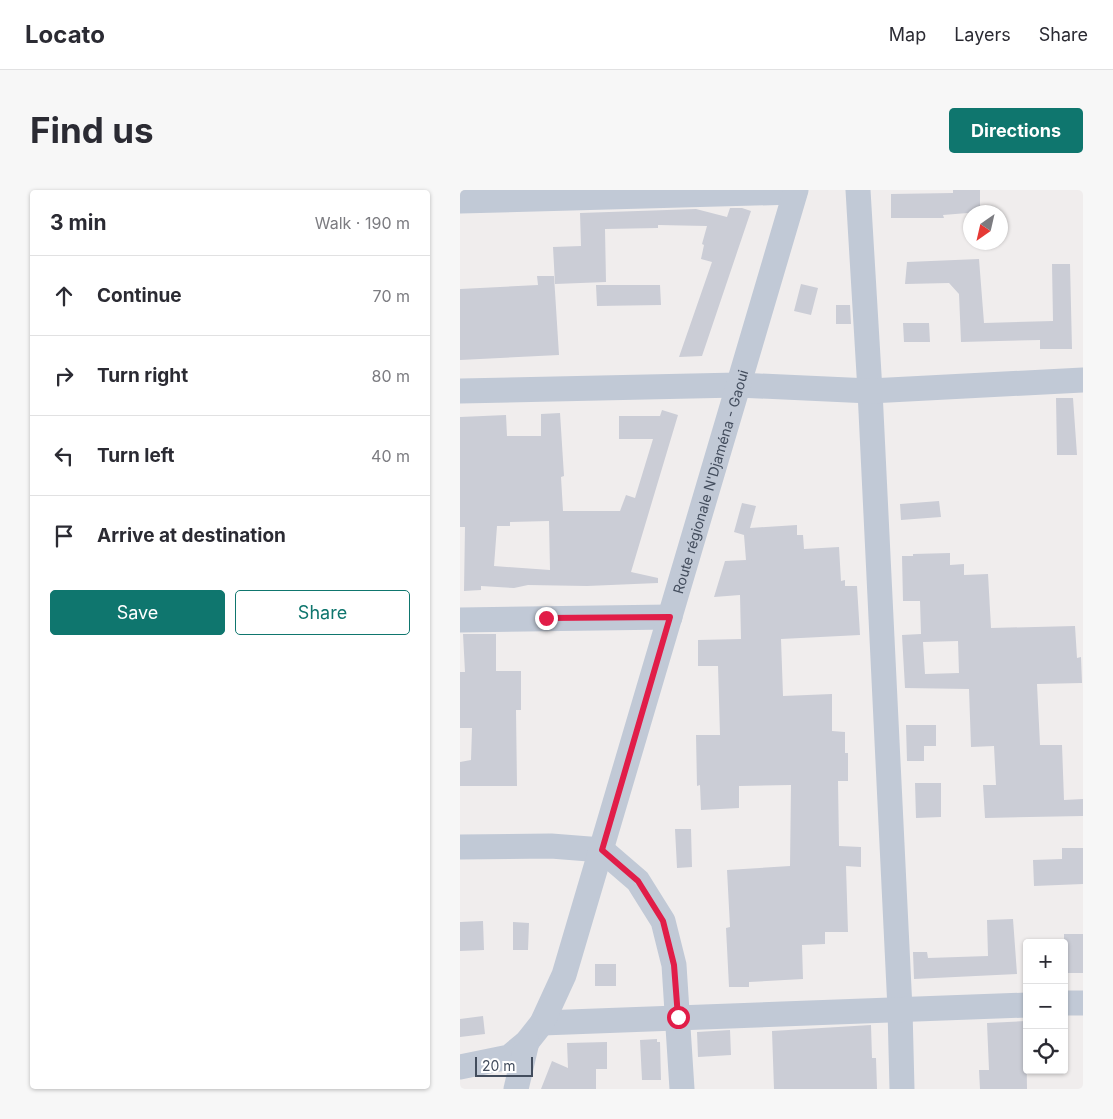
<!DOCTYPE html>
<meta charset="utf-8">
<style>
body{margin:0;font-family:Inter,sans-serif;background:#f7f7f7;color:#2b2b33}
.controls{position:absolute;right:15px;bottom:15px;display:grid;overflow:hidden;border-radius:5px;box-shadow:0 1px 4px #0004}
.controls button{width:45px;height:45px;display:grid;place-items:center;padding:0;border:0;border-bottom:1px solid #e1e1e2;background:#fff;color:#2b2b33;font:25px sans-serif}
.compass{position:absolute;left:503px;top:15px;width:45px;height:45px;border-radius:50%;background:#fff;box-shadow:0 1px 4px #0004;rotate:214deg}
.scale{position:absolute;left:15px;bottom:12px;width:58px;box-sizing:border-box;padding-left:5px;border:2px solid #434d5d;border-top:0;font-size:14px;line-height:18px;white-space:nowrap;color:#434d5d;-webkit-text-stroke:4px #fff;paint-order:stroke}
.stop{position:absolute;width:15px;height:15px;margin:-11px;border:4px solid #e11d48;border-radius:50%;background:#fff}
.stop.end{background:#e11d48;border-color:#fff;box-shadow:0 1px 5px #0008}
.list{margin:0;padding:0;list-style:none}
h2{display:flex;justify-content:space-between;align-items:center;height:65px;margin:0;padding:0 20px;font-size:21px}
h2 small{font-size:16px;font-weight:400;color:#7c7c81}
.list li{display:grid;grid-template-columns:32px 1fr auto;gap:15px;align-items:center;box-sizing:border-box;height:80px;padding:0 20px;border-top:1px solid #e1e1e2}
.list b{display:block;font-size:19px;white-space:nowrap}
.list em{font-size:16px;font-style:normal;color:#7c7c81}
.actions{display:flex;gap:10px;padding:15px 20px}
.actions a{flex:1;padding:11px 0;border:1px solid #0f766e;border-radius:5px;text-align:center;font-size:18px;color:#0f766e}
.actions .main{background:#0f766e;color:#fff}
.icon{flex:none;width:28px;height:28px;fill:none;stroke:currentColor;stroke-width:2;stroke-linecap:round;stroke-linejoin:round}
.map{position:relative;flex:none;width:623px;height:899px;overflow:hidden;border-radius:5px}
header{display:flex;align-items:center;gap:30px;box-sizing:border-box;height:70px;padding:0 25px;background:#fff;border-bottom:1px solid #e1e1e2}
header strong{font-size:24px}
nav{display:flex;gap:28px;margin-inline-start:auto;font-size:18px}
.intro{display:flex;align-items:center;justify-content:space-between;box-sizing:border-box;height:120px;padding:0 30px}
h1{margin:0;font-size:35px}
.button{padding:12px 22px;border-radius:5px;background:#0f766e;color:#fff;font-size:18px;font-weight:700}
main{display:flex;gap:30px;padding:0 30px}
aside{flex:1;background:#fff;border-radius:5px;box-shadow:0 1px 4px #0004}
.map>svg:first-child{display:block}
.building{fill:#cbcdd6;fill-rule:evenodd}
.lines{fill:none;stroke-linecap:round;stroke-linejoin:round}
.minor{stroke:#c1c9d6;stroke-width:25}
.route{stroke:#e11d48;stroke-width:6}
.labels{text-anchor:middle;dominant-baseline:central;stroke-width:4.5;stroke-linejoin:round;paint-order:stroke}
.street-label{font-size:14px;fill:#434d5d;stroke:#fff}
</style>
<header>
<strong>Locato</strong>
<nav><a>Map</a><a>Layers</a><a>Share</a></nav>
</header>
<div class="intro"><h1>Find us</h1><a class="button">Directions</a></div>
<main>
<aside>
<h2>3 min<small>Walk · 190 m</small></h2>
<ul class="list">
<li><svg class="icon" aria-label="ahead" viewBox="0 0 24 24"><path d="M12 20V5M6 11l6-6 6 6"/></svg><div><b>Continue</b></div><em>70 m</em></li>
<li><svg class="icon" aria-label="right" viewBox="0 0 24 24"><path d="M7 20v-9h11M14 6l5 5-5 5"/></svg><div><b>Turn right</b></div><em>80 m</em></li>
<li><svg class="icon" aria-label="left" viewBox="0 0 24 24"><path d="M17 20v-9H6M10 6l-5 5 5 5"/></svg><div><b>Turn left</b></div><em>40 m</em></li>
<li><svg class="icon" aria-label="arrive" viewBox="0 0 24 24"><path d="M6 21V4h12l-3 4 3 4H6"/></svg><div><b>Arrive at destination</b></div></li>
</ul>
<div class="actions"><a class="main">Save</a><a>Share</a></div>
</aside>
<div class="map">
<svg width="623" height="899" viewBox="0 0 623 899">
<rect width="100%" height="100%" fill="#f0eded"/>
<path class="building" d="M 493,0 L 520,0 L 520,22 L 483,25 L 484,28 L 431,28 L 431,4 L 493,3 Z
M 270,18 L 282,18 L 291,21 L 242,166 L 219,167 L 252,72 L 241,69 L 244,55 L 242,54 L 247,36 L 198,35 L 198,38 L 145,39 L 146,92 L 95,94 L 93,57 L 121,56 L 120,23 L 236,19 L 267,27 Z
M 519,69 L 524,133 L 593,131 L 592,74 L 610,74 L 612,159 L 580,159 L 580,150 L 501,152 L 499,104 L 489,93 L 445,94 L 447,72 Z
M 77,86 L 94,86 L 99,165 L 0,170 L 0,99 L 78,95 Z
M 341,94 L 358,98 L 351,125 L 334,121 Z
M 136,95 L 200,95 L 201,115 L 137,116 Z
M 376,115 L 390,115 L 391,134 L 376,134 Z
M 443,133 L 469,133 L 470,152 L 444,152 Z
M 596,208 L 613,208 L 617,265 L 597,265 Z
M 202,220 L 218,225 L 171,382 L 198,388 L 198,393 L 127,396 L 68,395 L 54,398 L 21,396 L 21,400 L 4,401 L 5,337 L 0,337 L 0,227 L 46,225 L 47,246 L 81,246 L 81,224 L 100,223 L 104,286 L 101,287 L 103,321 L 160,321 L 166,305 L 175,308 L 193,249 L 159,249 L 159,226 L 200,226 ZM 89,331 L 90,380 L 34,376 L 37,336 L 50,336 L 50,332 Z
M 479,311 L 481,327 L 441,330 L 440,314 Z
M 282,313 L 296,316 L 290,338 L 337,335 L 337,345 L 343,345 L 344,359 L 379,357 L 381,391 L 385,390 L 385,396 L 397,396 L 400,445 L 321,449 L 323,506 L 372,504 L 372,541 L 385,542 L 385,563 L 388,563 L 388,591 L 378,591 L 379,656 L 401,657 L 401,677 L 386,676 L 388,742 L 365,742 L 365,754 L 342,755 L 343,789 L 289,792 L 289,797 L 269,797 L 266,738 L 270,737 L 267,680 L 330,676 L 331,595 L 279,596 L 279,618 L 241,620 L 240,595 L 237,596 L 236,545 L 260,545 L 258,476 L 238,476 L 238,450 L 281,449 L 280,405 L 254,407 L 265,371 L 286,370 L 284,345 L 274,342 Z
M 490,363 L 490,375 L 504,374 L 504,385 L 528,384 L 531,438 L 615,436 L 617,468 L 621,467 L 622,493 L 577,494 L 580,555 L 602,555 L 604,610 L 623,609 L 623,626 L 525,628 L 523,595 L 536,595 L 534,556 L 511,557 L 509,499 L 445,498 L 442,445 L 461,444 L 460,411 L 443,411 L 442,366 L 453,366 L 453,364 ZM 498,451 L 499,483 L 465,484 L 463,452 Z
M 3,444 L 36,444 L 36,481 L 61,481 L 61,520 L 56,520 L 57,596 L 0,596 L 0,572 L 11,570 L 12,538 L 0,538 L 0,482 L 5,482 Z
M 446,535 L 476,535 L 476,556 L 464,556 L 464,571 L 447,571 Z
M 455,593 L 481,593 L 481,627 L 456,628 Z
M 215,639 L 231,639 L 232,677 L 217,678 Z
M 602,658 L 623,658 L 623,694 L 574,696 L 573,670 L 602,669 Z
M 553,729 L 557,784 L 454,789 L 453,762 L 467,762 L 468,768 L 528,766 L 527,730 Z
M 23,731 L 24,760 L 0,761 L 0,732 Z
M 53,732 L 69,733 L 68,760 L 53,760 Z
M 604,744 L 623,744 L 623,783 L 604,783 Z
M 135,774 L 156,774 L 156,796 L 135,796 Z
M 23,826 L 25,844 L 0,847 L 0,829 Z
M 566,831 L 567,899 L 520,899 L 519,880 L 529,880 L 527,833 Z
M 411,835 L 412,868 L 416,868 L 417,899 L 314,899 L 312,841 Z
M 270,840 L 271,865 L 238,867 L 237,842 Z
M 197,849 L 197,852 L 200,852 L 201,890 L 182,890 L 180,850 Z
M 147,852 L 147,879 L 136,879 L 136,899 L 81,899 L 92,871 L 108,878 L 107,853 Z"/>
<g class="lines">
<g class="minor">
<path d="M 398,0 L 410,201 L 440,819 L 442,899"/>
<path d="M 0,11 L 335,2"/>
<path d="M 0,201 L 278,195 L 410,201 L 623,190"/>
<path d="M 0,430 L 210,427"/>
<path d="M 0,657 L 91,656 L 142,660 L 178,691 L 203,731 L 214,775 L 222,899"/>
<path d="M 604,813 L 623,813"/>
<path d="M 82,833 L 567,815"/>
<path id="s1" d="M 0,877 L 49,867 L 67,852 L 82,833 L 104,785 L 336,0"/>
<path d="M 56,899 L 67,852"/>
</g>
</g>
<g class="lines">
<path class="route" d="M 86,428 L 210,427 L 142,660 L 178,691 L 203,731 L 214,775 L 218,827"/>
</g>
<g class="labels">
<g class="street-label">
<text stroke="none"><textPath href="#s1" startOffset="665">Route régionale N'Djaména - Gaoui</textPath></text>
</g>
</g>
</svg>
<div class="controls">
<button>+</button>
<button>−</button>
<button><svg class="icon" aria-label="locate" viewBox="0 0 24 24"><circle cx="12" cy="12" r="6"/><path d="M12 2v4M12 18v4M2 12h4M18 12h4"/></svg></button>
</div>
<svg class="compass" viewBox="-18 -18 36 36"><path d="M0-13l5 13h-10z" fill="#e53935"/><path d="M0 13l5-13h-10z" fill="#7c7c81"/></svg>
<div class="scale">20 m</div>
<div class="stop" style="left:218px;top:827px"></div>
<div class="stop end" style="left:86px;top:428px"></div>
</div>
</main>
